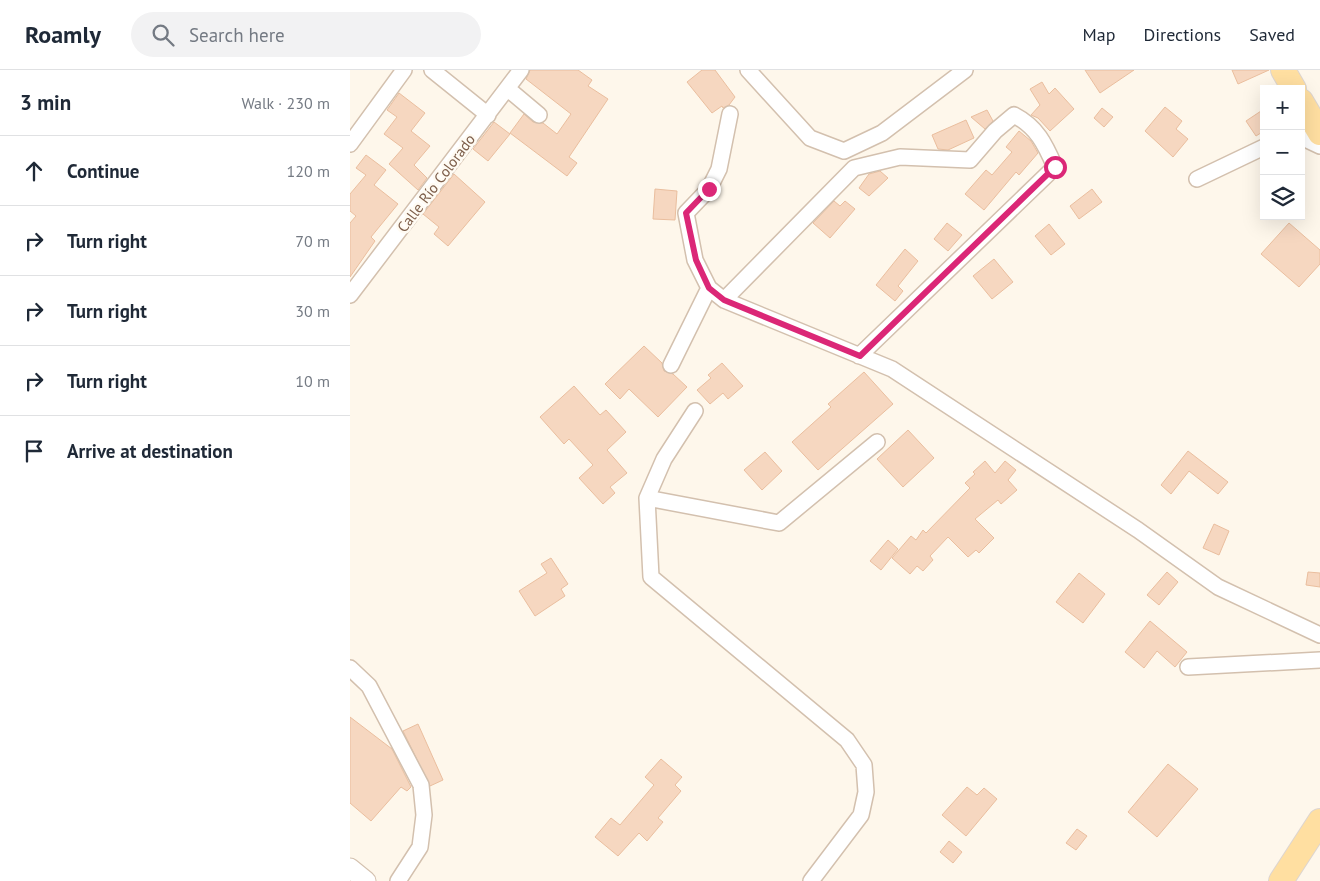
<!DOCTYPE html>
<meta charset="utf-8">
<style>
body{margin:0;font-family:"PT Sans",sans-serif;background:#f2f2f3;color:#1f2937}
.controls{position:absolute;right:15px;top:15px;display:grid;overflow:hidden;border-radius:0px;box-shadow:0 5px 20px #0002}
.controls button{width:45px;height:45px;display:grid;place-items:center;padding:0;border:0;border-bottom:1px solid #e0e1e3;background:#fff;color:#1f2937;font:25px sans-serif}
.stop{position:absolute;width:15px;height:15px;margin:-11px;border:4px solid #db2777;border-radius:50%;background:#fff}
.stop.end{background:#db2777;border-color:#fff;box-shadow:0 1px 5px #0008}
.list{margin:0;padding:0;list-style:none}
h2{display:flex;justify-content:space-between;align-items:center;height:65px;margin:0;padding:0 20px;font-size:21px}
h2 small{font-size:16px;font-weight:400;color:#747a83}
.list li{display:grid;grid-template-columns:32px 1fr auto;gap:15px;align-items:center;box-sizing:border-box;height:70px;padding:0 20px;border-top:1px solid #e0e1e3}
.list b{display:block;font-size:19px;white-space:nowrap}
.list em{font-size:16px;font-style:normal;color:#747a83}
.icon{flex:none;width:28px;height:28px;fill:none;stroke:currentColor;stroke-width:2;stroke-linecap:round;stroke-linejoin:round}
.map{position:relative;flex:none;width:970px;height:811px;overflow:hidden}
header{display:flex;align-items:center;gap:30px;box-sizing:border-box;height:70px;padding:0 25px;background:#fff;border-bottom:1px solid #e0e1e3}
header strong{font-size:24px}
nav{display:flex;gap:28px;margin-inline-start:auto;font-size:18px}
.search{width:350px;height:45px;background:#f2f2f3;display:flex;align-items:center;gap:12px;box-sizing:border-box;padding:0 18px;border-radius:28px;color:#747a83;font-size:19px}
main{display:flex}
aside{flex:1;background:#fff}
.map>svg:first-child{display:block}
.building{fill:#f6d7c0;stroke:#eabe9e}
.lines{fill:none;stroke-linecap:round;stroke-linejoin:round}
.minor-casing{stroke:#d3c0ae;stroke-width:18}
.tertiary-casing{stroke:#d3c0ae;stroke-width:21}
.primary-casing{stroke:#ddd5d0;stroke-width:26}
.minor{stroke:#fff;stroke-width:15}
.tertiary{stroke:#fff;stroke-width:19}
.primary{stroke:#ffdfa1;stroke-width:24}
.route{stroke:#db2777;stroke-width:6}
.labels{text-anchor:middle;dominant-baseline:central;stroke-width:5;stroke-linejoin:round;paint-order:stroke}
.street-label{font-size:15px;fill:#7d5e4a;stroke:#fffbf3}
</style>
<header>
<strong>Roamly</strong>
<div class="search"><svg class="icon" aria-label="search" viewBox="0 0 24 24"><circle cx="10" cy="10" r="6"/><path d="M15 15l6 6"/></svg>Search here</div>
<nav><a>Map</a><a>Directions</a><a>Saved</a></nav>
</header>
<main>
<aside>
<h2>3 min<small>Walk · 230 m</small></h2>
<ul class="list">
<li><svg class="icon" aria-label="ahead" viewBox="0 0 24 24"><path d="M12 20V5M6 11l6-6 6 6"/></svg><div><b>Continue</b></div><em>120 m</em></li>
<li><svg class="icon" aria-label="right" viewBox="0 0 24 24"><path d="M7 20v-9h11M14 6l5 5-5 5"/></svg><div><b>Turn right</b></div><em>70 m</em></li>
<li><svg class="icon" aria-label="right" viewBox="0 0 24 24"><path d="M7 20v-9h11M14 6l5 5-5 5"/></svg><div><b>Turn right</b></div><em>30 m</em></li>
<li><svg class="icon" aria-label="right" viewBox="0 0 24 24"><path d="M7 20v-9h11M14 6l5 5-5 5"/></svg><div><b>Turn right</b></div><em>10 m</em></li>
<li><svg class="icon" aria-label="arrive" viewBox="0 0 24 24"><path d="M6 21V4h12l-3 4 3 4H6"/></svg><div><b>Arrive at destination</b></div></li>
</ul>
</aside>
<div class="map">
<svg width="970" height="811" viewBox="0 0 970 811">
<rect width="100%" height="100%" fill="#fef7eb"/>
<path class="building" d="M 180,0 L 228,0 L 242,10 L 238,16 L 258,29 L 219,87 L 227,93 L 217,106 L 160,63 L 174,44 L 183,52 L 193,53 L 207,64 L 221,44 L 176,9 Z
M 352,0 L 365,0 L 385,27 L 379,35 L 373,38 L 372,36 L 362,43 L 337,12 Z
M 735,0 L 784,0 L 750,23 Z
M 882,0 L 919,0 L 888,14 Z
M 692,12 L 699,24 L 705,18 L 724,39 L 700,61 L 688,48 L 681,45 L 690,35 L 680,19 Z
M 49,23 L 75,43 L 61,61 L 80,76 L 64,95 L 77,108 L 68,120 L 39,94 L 53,78 L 34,64 L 47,47 L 37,40 Z
M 815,37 L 832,51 L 826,59 L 838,69 L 823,87 L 795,61 Z
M 752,38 L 763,47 L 754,57 L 744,48 Z
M 914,39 L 914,61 L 906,66 L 896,51 Z
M 637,40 L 643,51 L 635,59 L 621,47 Z
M 616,50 L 624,68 L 598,80 L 588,79 L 582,65 Z
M 144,52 L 160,64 L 138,91 L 123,79 Z
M 669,61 L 681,71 L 688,83 L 669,105 L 666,102 L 634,140 L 615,124 L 636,100 L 642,105 L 662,82 L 656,77 Z
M 16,85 L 36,100 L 24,115 L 48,134 L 21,167 L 25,171 L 0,207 L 0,153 L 6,146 L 0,141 L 0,124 L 16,105 L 6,98 Z
M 530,101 L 538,108 L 519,126 L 509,118 L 519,104 Z
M 104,104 L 135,132 L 98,176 L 84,164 L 89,157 L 73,144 Z
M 305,119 L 327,121 L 325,150 L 303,149 Z
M 742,119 L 752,132 L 729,149 L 720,136 Z
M 484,131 L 490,136 L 495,131 L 505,139 L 480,168 L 463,153 Z
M 597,153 L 612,165 L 598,181 L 584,169 Z
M 939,153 L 970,180 L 970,194 L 949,217 L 911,184 Z
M 699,154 L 715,174 L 701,185 L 685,166 Z
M 555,179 L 568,191 L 548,216 L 553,221 L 545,231 L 526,215 Z
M 644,189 L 663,212 L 642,229 L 623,206 Z
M 294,276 L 312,293 L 314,301 L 323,304 L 337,317 L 308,347 L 279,319 L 270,329 L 255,314 Z
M 372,293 L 393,316 L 378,329 L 373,323 L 360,334 L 347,320 L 361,308 L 358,305 Z
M 514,302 L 543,334 L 468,400 L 442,372 L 481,337 L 478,334 Z
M 224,316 L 250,345 L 256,340 L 276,362 L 257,380 L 277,403 L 260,417 L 265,423 L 253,434 L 229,408 L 243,395 L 219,369 L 214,374 L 190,347 Z
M 558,360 L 584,388 L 553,417 L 527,389 Z
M 838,381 L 878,412 L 868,424 L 839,401 L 821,424 L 811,415 Z
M 415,382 L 432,401 L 412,420 L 394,400 Z
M 635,391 L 645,403 L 655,391 L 666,400 L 658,410 L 667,420 L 651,434 L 648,430 L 625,449 L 644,468 L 629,483 L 626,480 L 618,487 L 598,467 L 580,486 L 583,490 L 573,501 L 567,496 L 560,504 L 542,488 L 561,466 L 566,470 L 573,460 L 576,463 L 620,418 L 615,413 L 625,404 L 623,402 Z
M 864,454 L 879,461 L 869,485 L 853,478 Z
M 538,470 L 548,479 L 531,500 L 520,491 Z
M 201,488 L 218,514 L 211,519 L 215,526 L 185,546 L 169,521 L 197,503 L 191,494 Z
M 817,502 L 828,512 L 809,535 L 797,525 Z
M 958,502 L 970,503 L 970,517 L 956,515 Z
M 729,503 L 755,524 L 733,553 L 706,532 Z
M 800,551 L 837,582 L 825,597 L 807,581 L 794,598 L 775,582 Z
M 0,647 L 42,679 L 61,717 L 57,721 L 51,717 L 21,751 L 0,733 Z
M 68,654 L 93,710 L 80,716 L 53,661 Z
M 311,689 L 332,707 L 325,715 L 331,721 L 308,748 L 313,752 L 297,771 L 289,763 L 268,786 L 245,767 L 261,748 L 270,755 L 304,715 L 295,707 Z
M 818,694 L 848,719 L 807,767 L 778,742 Z
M 617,717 L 627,725 L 634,718 L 647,729 L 616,766 L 592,745 Z
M 727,759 L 737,766 L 726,780 L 716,773 Z
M 599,771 L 612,782 L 603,793 L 590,782 Z"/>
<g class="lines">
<defs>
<path id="minor" d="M 82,0 L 138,45
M 398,0 L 460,68 L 494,81 L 532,63 L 615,0
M 158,19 L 189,45
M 380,44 L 369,99 L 359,119 L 336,143 L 345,190 L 359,218 L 374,230 L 542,299 L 788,460 L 868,517 L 970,565
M 951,67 L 970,76
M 0,74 L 54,0
M 847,109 L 914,77
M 0,225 L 171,0
M 374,230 L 504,98 L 550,87 L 620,90 L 645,61 L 664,45 C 687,57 695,74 705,97 L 509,286
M 321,295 L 359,218
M 345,341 L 314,389 L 297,428 L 301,507 L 497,670 L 514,695 L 516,722 L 511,745 L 461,811
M 297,428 L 429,453 L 527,372
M 838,597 L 970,590
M 0,598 L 19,616 L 71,715 L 74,745 L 70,777 L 48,811"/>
<path id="tertiary" d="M 0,798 L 16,811"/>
<path id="primary" d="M 933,0 L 944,19
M 951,31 L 970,63
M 931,811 L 970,751"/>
</defs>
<use href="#minor" class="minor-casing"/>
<use href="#tertiary" class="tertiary-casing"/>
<use href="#primary" class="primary-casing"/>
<use href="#minor" class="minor"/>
<use href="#tertiary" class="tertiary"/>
<use href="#primary" class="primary"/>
</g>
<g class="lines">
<path class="route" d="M 359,119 L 336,143 L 346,190 L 359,218 L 374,230 L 510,286 L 705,97"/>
</g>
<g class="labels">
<g class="street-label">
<text transform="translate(86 113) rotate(-53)">Calle Río Colorado</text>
</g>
</g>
</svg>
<div class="controls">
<button>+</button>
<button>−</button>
<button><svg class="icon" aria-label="layers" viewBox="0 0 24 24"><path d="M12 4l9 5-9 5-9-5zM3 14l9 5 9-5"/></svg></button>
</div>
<div class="stop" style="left:705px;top:97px"></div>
<div class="stop end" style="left:359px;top:119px"></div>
</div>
</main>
